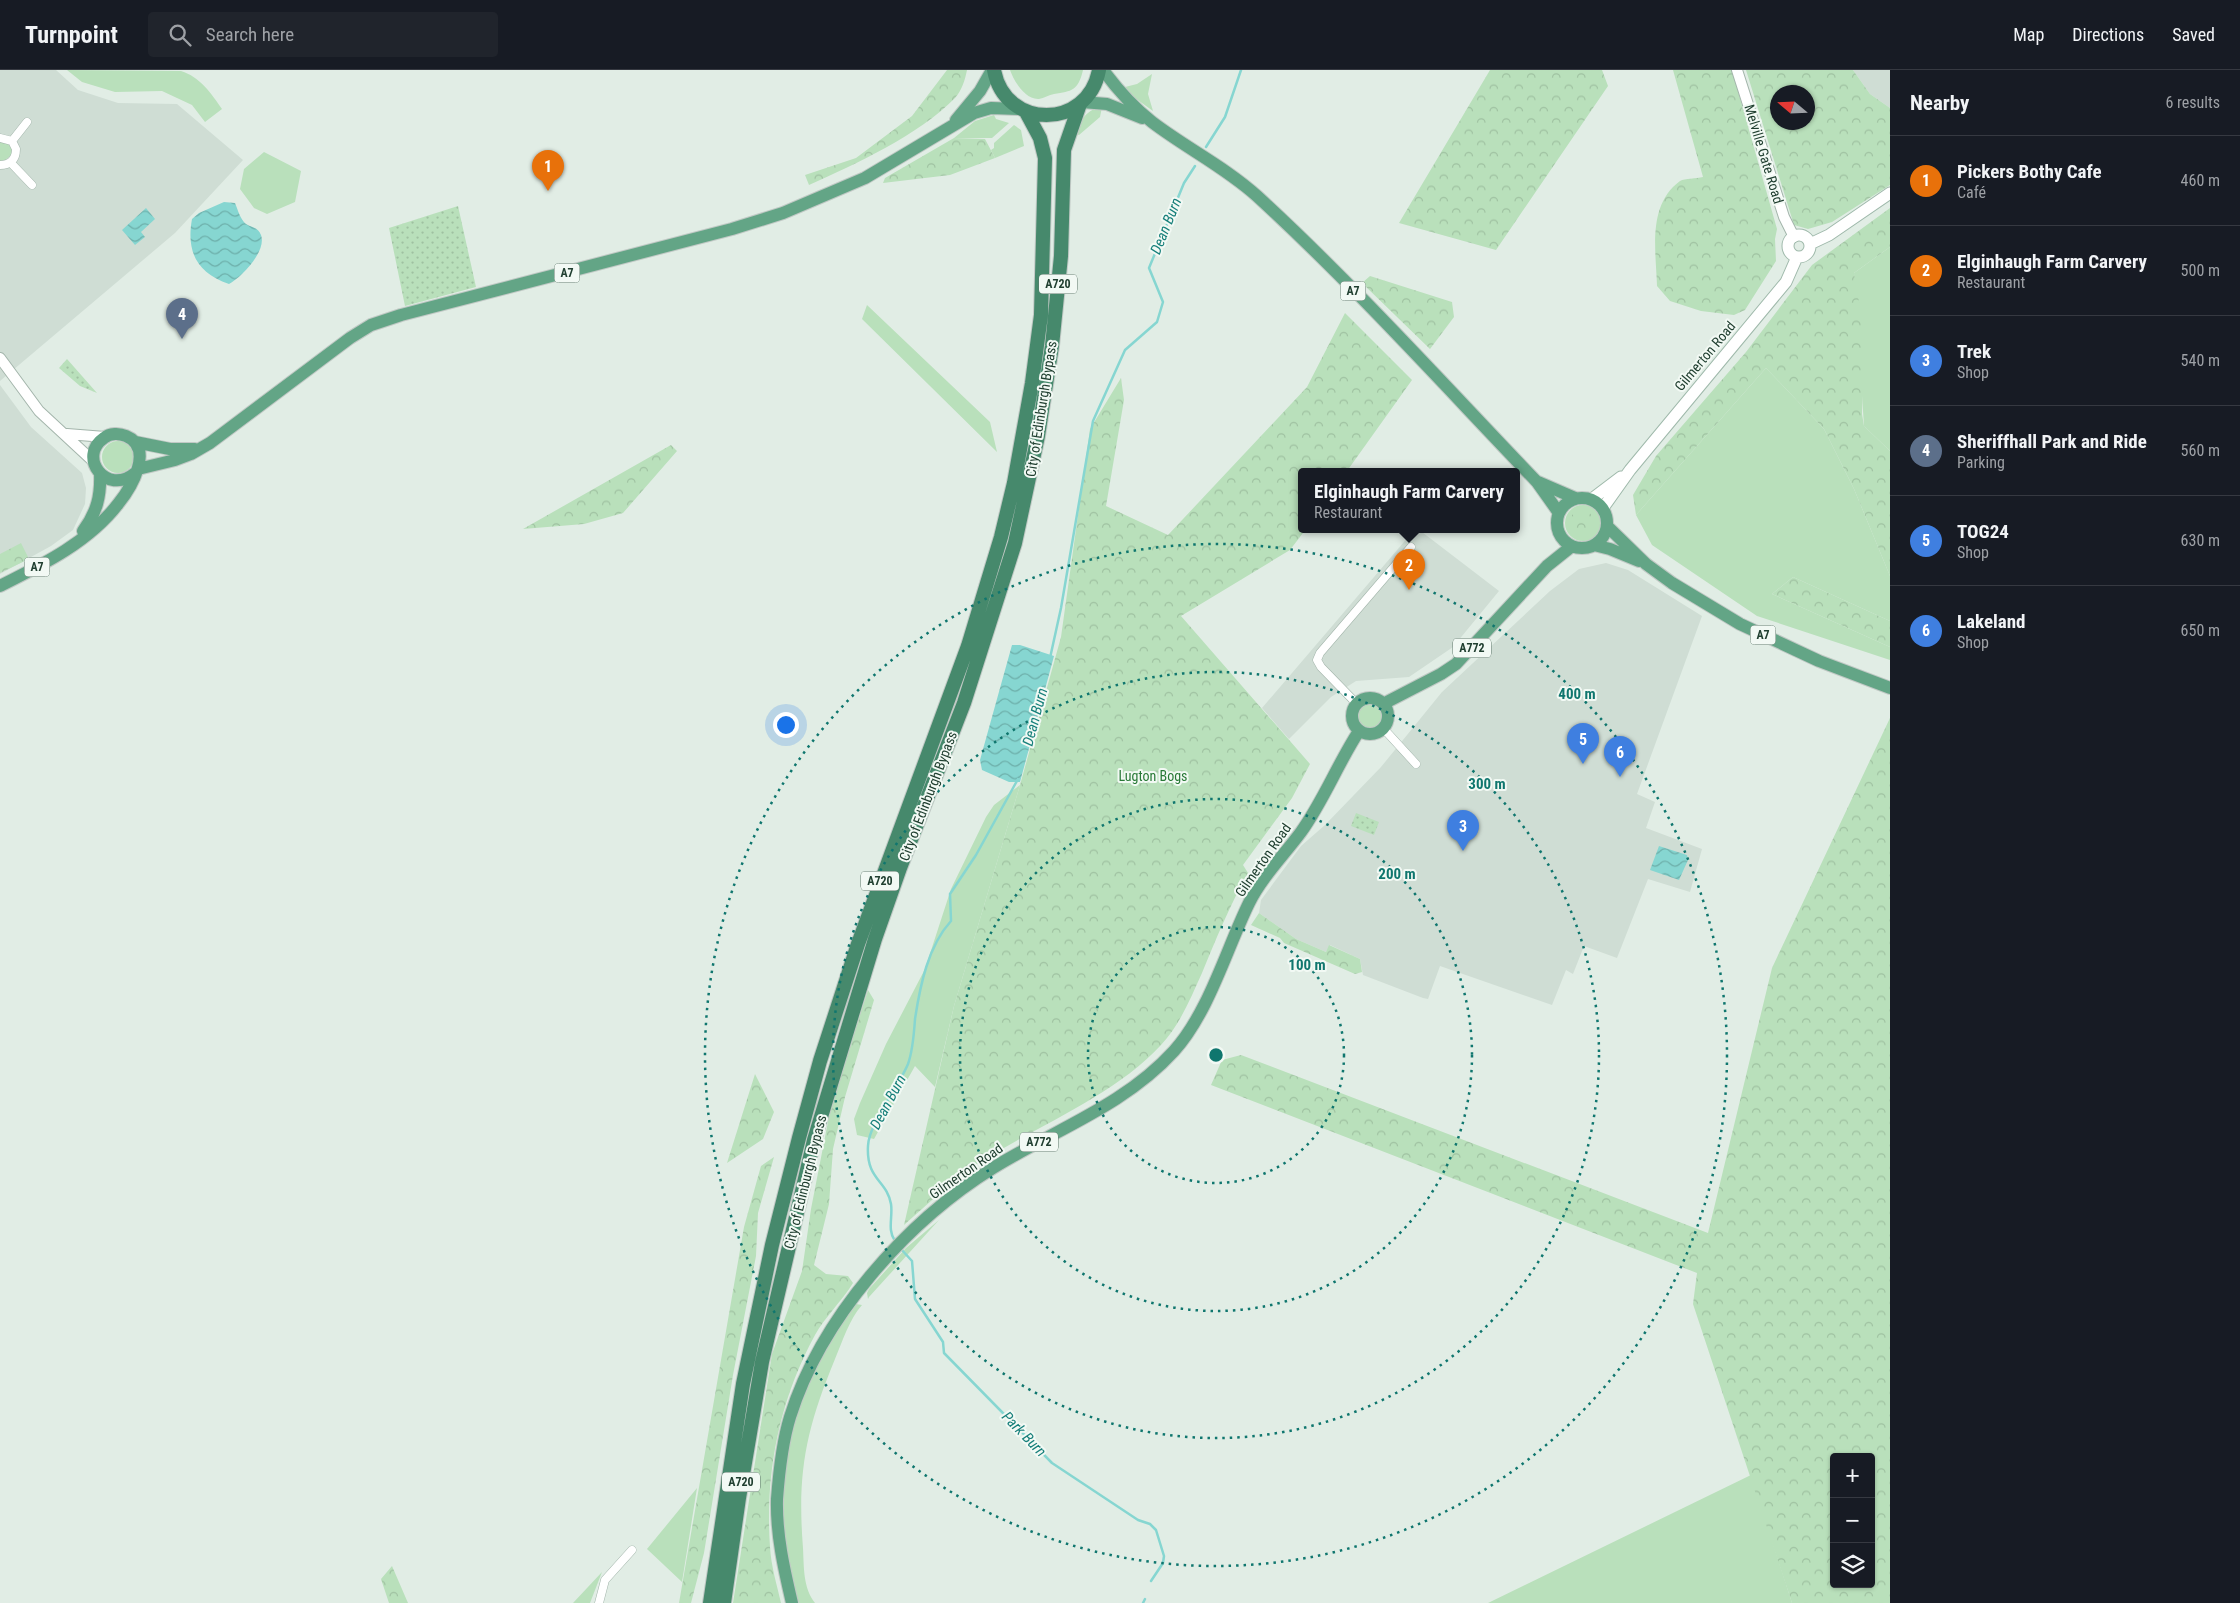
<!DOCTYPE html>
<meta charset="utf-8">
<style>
body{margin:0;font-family:"Roboto Condensed",sans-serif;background:#20242c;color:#f1f3f6}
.controls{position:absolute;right:15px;bottom:15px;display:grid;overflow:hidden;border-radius:5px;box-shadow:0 1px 4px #0004}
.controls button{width:45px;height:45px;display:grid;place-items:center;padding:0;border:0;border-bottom:1px solid #363941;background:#171b24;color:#f1f3f6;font:25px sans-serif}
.compass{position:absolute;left:1770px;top:15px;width:45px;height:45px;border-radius:50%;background:#171b24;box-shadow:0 1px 4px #0004;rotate:289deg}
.you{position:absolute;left:785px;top:654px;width:18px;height:18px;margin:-12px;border:4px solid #fff;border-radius:50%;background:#1a73e8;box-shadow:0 0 0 8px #1a73e833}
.badge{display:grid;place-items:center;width:32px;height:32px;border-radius:50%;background:#ea580c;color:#fff;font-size:16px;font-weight:700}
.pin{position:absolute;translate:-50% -41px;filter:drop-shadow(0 1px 2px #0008)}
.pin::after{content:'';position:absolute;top:26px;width:18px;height:15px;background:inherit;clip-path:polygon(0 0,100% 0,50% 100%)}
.popup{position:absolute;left:1298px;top:398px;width:222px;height:65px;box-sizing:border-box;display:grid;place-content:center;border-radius:5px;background:#171b24;filter:drop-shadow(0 1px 4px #0005);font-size:16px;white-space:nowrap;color:#9ea1a6}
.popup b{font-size:19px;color:#f1f3f6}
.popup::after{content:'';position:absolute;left:50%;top:100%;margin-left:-10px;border:10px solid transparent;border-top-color:#171b24}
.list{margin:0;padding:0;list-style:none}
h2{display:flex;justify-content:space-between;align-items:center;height:65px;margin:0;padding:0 20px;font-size:21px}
h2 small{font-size:16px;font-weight:400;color:#9ea1a6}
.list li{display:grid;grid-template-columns:32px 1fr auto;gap:15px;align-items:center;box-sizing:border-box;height:90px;padding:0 20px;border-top:1px solid #363941}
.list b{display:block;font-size:19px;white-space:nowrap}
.list p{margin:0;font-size:16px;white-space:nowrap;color:#9ea1a6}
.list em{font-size:16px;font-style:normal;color:#9ea1a6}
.icon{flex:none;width:28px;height:28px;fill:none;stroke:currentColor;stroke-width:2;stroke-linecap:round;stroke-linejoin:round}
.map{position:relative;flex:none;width:1890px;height:1533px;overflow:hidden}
header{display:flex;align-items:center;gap:30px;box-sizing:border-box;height:70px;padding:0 25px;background:#171b24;border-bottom:1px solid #363941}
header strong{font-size:24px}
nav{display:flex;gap:28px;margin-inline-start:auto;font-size:18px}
.search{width:350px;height:45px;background:#20242c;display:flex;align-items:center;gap:12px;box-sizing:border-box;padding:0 18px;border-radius:5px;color:#9ea1a6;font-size:19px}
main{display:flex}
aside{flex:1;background:#171b24}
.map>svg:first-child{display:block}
.built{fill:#cfddd4}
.grass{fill:#b9e0bb}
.forest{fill:url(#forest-crowns);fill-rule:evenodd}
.park{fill:url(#park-dots)}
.water{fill:url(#water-waves)}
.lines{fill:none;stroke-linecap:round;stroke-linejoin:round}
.stream{stroke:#86d6d1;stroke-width:2.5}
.minor-casing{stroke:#a3b5ab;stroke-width:9}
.tertiary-casing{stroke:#a3b5ab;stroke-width:12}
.secondary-casing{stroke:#9fb9ab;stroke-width:13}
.primary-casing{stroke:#c1c9c5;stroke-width:14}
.trunk-casing{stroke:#c1c9c5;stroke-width:16}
.minor{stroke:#fff;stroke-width:8}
.tertiary{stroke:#fff;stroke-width:10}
.secondary{stroke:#fff;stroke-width:11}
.primary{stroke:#63a586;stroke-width:12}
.trunk{stroke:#46896c;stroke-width:14}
.ring{fill:none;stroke:#0f766e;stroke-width:2.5;stroke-dasharray:2.5 5}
.labels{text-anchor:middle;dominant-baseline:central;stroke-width:4;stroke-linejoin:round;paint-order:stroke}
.shield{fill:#f2f9f4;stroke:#5f776b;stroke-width:1}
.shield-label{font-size:12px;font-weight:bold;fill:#203f30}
.street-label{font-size:14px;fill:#203f30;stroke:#f2f9f4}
.park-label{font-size:14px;fill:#287936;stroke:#f2f9f4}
.water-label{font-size:15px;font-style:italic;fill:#167f7a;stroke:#f2f9f4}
.centre{fill:#0f766e;stroke:#f2f9f4;stroke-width:2.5}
.ring-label{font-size:15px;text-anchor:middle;font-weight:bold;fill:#0f766e;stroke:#f2f9f4;stroke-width:4;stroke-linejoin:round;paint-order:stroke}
</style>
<header>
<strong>Turnpoint</strong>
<div class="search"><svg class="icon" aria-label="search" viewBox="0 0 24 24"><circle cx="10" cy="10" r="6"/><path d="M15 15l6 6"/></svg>Search here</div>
<nav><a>Map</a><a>Directions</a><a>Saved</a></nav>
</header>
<main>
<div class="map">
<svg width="1890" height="1533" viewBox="0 0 1890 1533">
<defs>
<pattern id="forest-crowns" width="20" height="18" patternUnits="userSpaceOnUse" patternTransform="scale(1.25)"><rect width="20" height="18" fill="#b9e0bb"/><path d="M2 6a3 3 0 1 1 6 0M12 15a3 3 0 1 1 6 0" fill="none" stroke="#9fc1a1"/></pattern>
<pattern id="park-dots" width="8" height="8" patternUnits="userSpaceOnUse" patternTransform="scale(1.25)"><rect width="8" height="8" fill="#b9e0bb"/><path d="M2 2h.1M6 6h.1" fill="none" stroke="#9fc1a1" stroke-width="1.8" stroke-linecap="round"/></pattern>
<pattern id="water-waves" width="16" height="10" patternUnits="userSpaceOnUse" patternTransform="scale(1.25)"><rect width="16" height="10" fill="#86d6d1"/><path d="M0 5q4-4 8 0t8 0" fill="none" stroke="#6dafaa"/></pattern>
</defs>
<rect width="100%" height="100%" fill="#e1ede5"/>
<path class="built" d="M 0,0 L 56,0 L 78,20 L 118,33 L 177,34 L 243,90 L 175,163 L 0,311 Z
M 1853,0 L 1890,0 L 1890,38 L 1870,24 Z
M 0,315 L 31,357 L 82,403 L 86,418 L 85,434 L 73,460 L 51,476 L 0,504 Z
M 1415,459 L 1418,459 L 1499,521 L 1453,577 L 1409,607 L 1356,611 L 1331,627 L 1289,669 L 1262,638 Z
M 1606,493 L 1628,500 L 1702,546 L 1637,724 L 1655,732 L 1646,758 L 1702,779 L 1690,822 L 1648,809 L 1617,888 L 1584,876 L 1573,904 L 1566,900 L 1552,935 L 1440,896 L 1428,929 L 1423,928 L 1363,905 L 1360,889 L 1330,875 L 1326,882 L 1296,869 L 1259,843 L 1261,830 L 1301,776 L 1325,755 L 1381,697 L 1442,622 L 1550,521 L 1579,499 Z"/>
<path class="grass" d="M 67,0 L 181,1 C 200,7 211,23 222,39 L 205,52 L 192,35 L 162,21 L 115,22 L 82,12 Z
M 1010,0 L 1083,0 C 1078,21 1072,21 1054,24 C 1049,25 1044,28 1039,29 C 1025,30 1014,11 1010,0 Z
M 1152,4 L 1148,24 L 1153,41 L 1121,18 L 1137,14 Z
M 1102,37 L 1100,47 L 1079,65 L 1073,63 C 1081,50 1087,39 1102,37 Z
M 994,45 L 996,49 L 1009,53 L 992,68 L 954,68 L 975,51 Z
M 1014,55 L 1021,60 L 1024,76 L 995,88 L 991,80 L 994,78 L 994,73 Z
M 0,72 L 8,74 L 12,79 L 11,85 L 4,91 L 0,91 Z
M 264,82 L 301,101 L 295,132 L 267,144 L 254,138 L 240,119 L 244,99 Z
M 1890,177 L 1890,381 L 1864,356 L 1854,203 Z
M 867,235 L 990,352 L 997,382 L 862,249 Z
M 1766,298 L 1824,359 L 1854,419 L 1890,506 L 1890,551 L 1793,507 L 1772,524 L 1890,577 L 1890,590 L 1757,546 L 1652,475 L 1636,445 Z
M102 387a16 16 0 1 1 32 0a16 16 0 1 1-32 0Z
M1565 453a18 18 0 1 1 36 0a18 18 0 1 1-36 0Z
M1358 646a12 12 0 1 1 24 0a12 12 0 1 1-24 0Z
M 1020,715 L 954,936 L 935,1017 L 915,996 L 874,1069 L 857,1065 L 854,1049 L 860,1033 L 886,974 L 925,899 L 951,819 L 986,747 L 994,735 Z
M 939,1150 L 869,1227 L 868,1229 L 867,1223 L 869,1219 L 906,1178 Z
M 856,1234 L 862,1235 C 849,1250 843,1270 835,1289 C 806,1359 797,1402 803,1478 C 804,1497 803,1518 815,1533 L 799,1533 C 788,1512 786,1485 784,1462 C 779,1375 803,1303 856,1234 Z
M 1751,1405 L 1792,1533 L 1488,1533 Z
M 697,1418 L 682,1512 L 647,1479 Z
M 602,1502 L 590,1533 L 573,1533 Z"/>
<path class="forest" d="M 947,0 L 967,0 C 965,10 962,20 955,28 C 919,65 856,94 809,115 L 805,105 L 856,88 L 912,46 Z
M 1490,0 L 1602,0 L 1608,16 L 1496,180 L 1399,153 Z
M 1673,0 L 1732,0 L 1777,159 L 1775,169 L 1776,191 L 1745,240 L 1734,245 L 1701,241 L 1670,231 L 1657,216 C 1656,181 1647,135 1680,111 C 1685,108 1696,109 1703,107 Z
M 1746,0 L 1853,0 L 1870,24 L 1890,38 L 1890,115 L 1832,152 L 1808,159 L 1794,155 ZM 1778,22 L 1808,22 L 1808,52 L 1778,52 Z
M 954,68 L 985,69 L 995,88 L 950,105 L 883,113 L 885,108 Z
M 1890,138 L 1890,177 L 1854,203 L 1864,261 L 1862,344 L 1864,356 L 1890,381 L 1890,506 L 1854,419 L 1824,359 L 1766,298 L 1636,445 L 1633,425 L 1656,386 L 1746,282 L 1812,195 Z
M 1370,206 L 1452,232 L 1454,247 L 1430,279 L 1362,213 Z
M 1345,243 L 1412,310 L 1347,401 L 1302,401 L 1302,459 L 1306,459 L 1290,480 L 1181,546 L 1310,694 L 1292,728 L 1243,795 L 1248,803 C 1230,835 1216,869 1202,903 C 1191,927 1180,955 1161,975 C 1113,1027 1036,1056 977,1094 C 951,1111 927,1135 904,1155 L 954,936 L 1020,715 L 1061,567 L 1090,359 L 1121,308 L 1124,330 L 1106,436 L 1168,465 L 1307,317 Z
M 671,375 L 677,381 L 623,443 L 584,454 L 523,459 Z
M 1577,441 L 1589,442 L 1593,447 C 1591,456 1591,461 1582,464 C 1574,461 1571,454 1572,445 Z
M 21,473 L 29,489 L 0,503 L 0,484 Z
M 1793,507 L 1890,551 L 1890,577 L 1772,524 Z
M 1890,648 L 1890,1533 L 1792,1533 L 1693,1234 L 1697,1203 L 1211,1015 L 1222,990 L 1241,985 L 1708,1163 L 1772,898 ZM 1834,1387 L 1871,1387 L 1871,1514 L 1834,1514 Z
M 1259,843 L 1296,869 L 1326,882 L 1329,875 L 1360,889 L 1362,902 L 1355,904 L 1284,873 L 1280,868 L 1251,855 Z
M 868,920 L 874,930 L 845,1027 L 833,1079 L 829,1134 L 814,1195 L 826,1204 L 848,1206 L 853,1213 C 842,1231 825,1247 815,1265 C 779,1331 765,1403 770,1477 C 771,1496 777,1515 781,1533 L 733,1533 L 772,1284 L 802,1201 L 811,1139 L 832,1031 Z
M 755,1004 L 774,1042 L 763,1069 L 727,1093 Z
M 774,1087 L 758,1143 L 756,1186 L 733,1305 L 704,1483 L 691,1533 L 679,1533 L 744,1157 L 761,1096 Z
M 392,1496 L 408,1533 L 389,1533 L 381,1509 Z"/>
<path class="park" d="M 458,136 L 476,217 L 405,236 L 389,158 Z
M 67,289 L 97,323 L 80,316 L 59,298 Z
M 1356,743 L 1379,752 L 1374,765 L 1351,756 Z"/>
<path class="water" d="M 224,132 L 235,133 C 238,140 240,149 246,154 C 252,158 258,157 261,165 C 267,181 241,208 229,214 C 197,203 186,182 192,149 L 199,143 Z
M 146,138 L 155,149 L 141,162 L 145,167 L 135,175 L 122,160 Z
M 1012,575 L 1020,575 L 1054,586 L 1020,712 L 1009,712 L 982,700 L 980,690 Z
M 1659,776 L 1687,785 L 1688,790 L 1679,810 L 1650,800 Z"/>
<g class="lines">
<path class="stream" d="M 1206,77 L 1225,47 L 1241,0
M 1050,588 L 1061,538 L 1093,351 L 1125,280 L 1157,252 L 1163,232 L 1149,198 L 1184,113 L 1195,96
M 895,1171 C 887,1160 893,1147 891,1134 C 887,1110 866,1110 868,1076 C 869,1053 898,1018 908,994 C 913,980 914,964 915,949 C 920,916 928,876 951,851 L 950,824 L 976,785 L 1018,709
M 901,1179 L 912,1191 L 915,1229 L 943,1272 L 944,1283 L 1052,1393 L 1138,1450 L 1150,1454 L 1156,1460 L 1164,1486 L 1163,1493 L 1151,1511
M 1143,1533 L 1145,1529"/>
<defs>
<path id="minor" d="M 0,68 L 12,71 L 16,79 C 16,90 10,95 0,95
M 12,71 L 27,52
M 11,93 L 32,115
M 1357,634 L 1321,597 L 1317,590 L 1320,583 L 1411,477
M 1383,658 L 1416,694
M 599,1533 L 605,1510 L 632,1480"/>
<path id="tertiary" d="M 1737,0 L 1784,147 L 1794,167
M 0,288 L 39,341 L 94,392
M 67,364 L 105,367"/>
<path id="secondary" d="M1788 176a11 11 0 1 1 22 0a11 11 0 1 1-22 0Z
M 1810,174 L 1829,165 L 1890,123
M 1592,429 L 1621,407
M 1603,438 L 1630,400 L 1786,212 L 1797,187"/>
<path id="primary" d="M 1103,0 C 1117,19 1133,37 1152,52 C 1186,78 1225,97 1257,126 C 1355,216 1445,316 1537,412 L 1559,443
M 1082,32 L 1107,34 L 1142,48
M 956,50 L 980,21 L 992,0
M 135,372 L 170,379 L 195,379
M 138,399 L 175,390 L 191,384 L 210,373 L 350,268 L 371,255 L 401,245 L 732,159 L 783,143 L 865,108 L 974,43 L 991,38 L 1021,39
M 1538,412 L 1575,428
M1557 453a25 25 0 1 1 50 0a25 25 0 1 1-50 0Z
M 1607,456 L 1646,494 L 1672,513 L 1740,554 L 1819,591 L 1890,618
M 83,461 C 97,442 101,426 100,403
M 1594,475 L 1610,479 L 1639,491
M 0,516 C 42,495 89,472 118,434 C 131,418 155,378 126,366 C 119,363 110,363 104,368 C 77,386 106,427 135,403
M1352 646a18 18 0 1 1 36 0a18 18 0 1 1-36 0Z
M 1383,634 L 1441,604 L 1456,594 L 1547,496 L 1572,476
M 792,1533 C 784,1499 776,1464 777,1429 C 779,1402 782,1373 790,1347 C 821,1248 906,1152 993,1098 C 1054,1060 1124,1036 1174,981 C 1209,942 1226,880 1249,833 C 1262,807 1284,785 1301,762 C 1324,730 1338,693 1359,661"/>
<path id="trunk" d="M 994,0 C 1005,60 1088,60 1099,0
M 710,1533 L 743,1314 L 772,1175 L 799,1068 L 820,991 L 858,874 L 968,576 L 1001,467 L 1014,413 L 1032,313 L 1041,245 L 1045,88 L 1040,68 L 1026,42
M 724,1533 L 739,1428 L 762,1292 L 814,1070 L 875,869 L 900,798 L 964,633 L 1015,473 L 1038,366 L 1052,276 L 1061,186 L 1064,80 L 1080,34"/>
</defs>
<use href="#minor" class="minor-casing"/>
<use href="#tertiary" class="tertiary-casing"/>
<use href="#secondary" class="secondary-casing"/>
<use href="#primary" class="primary-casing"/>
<use href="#trunk" class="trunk-casing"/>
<use href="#minor" class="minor"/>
<use href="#tertiary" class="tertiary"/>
<use href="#secondary" class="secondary"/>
<use href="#primary" class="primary"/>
<use href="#trunk" class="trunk"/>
</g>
<g class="ring">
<circle cx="1216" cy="985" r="128"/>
<circle cx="1216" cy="985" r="256"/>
<circle cx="1216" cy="985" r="383"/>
<circle cx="1216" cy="985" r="511"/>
</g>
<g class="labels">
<g class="shield">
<rect x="554.5" y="193.5" width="25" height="19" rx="4"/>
<rect x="1039" y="204.5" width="38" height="19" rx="4"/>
<rect x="1340.5" y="211.5" width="25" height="19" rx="4"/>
<rect x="24.5" y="487.5" width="25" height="19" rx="4"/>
<rect x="1750.5" y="555.5" width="25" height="19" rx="4"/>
<rect x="1453" y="568.5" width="38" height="19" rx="4"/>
<rect x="861" y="801.5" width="38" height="19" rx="4"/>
<rect x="1020" y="1062.5" width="38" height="19" rx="4"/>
<rect x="722" y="1402.5" width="38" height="19" rx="4"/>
</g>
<g class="shield-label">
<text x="567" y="203">A7</text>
<text x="1058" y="214">A720</text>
<text x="1353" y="221">A7</text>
<text x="37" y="497">A7</text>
<text x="1763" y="565">A7</text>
<text x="1472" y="578">A772</text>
<text x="880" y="811">A720</text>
<text x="1039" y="1072">A772</text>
<text x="741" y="1412">A720</text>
</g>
<g class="street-label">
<text transform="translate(1764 84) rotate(73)">Melville Gate Road</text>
<text transform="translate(1705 286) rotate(-50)">Gilmerton Road</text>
<text transform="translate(1041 339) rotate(-81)">City of Edinburgh Bypass</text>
<text transform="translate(928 726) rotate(-69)">City of Edinburgh Bypass</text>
<text transform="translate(1263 790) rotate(-55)">Gilmerton Road</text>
<text transform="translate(966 1101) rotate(-35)">Gilmerton Road</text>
<text transform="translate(805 1112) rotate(-76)">City of Edinburgh Bypass</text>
</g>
<g class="park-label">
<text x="1153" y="706">Lugton Bogs</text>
</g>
<g class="water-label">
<text transform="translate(1166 156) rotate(-68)">Dean Burn</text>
<text transform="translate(1035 647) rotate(-75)">Dean Burn</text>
<text transform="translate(888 1032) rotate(-62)">Dean Burn</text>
<text transform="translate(1024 1364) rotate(46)">Park Burn</text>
</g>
</g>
<circle cx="1216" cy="985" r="8" class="centre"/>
<g class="ring-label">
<text x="1577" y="629">400 m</text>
<text x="1487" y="719">300 m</text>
<text x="1397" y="809">200 m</text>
<text x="1307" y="900">100 m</text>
</g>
</svg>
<div class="controls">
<button>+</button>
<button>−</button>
<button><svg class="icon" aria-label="layers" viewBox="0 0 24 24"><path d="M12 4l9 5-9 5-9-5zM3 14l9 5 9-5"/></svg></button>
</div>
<svg class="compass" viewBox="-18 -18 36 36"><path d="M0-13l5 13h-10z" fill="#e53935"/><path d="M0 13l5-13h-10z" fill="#9ea1a6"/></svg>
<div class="you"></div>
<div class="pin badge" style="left:548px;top:121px;background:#e8710a">1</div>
<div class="pin badge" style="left:1409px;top:520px;background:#e8710a">2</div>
<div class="popup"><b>Elginhaugh Farm Carvery</b>Restaurant</div>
<div class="pin badge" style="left:1463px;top:781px;background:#3f7fe0">3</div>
<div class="pin badge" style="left:182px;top:269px;background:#5c6f8a">4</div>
<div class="pin badge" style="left:1583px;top:694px;background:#3f7fe0">5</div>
<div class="pin badge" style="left:1620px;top:707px;background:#3f7fe0">6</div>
</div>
<aside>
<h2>Nearby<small>6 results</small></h2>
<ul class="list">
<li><span class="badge" style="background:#e8710a">1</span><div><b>Pickers Bothy Cafe</b><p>Café</p></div><em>460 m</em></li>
<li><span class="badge" style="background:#e8710a">2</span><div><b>Elginhaugh Farm Carvery</b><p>Restaurant</p></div><em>500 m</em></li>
<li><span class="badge" style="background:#3f7fe0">3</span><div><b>Trek</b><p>Shop</p></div><em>540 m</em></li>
<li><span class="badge" style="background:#5c6f8a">4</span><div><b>Sheriffhall Park and Ride</b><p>Parking</p></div><em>560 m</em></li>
<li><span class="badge" style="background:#3f7fe0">5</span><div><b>TOG24</b><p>Shop</p></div><em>630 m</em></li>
<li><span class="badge" style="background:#3f7fe0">6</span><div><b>Lakeland</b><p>Shop</p></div><em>650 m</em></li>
</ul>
</aside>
</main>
